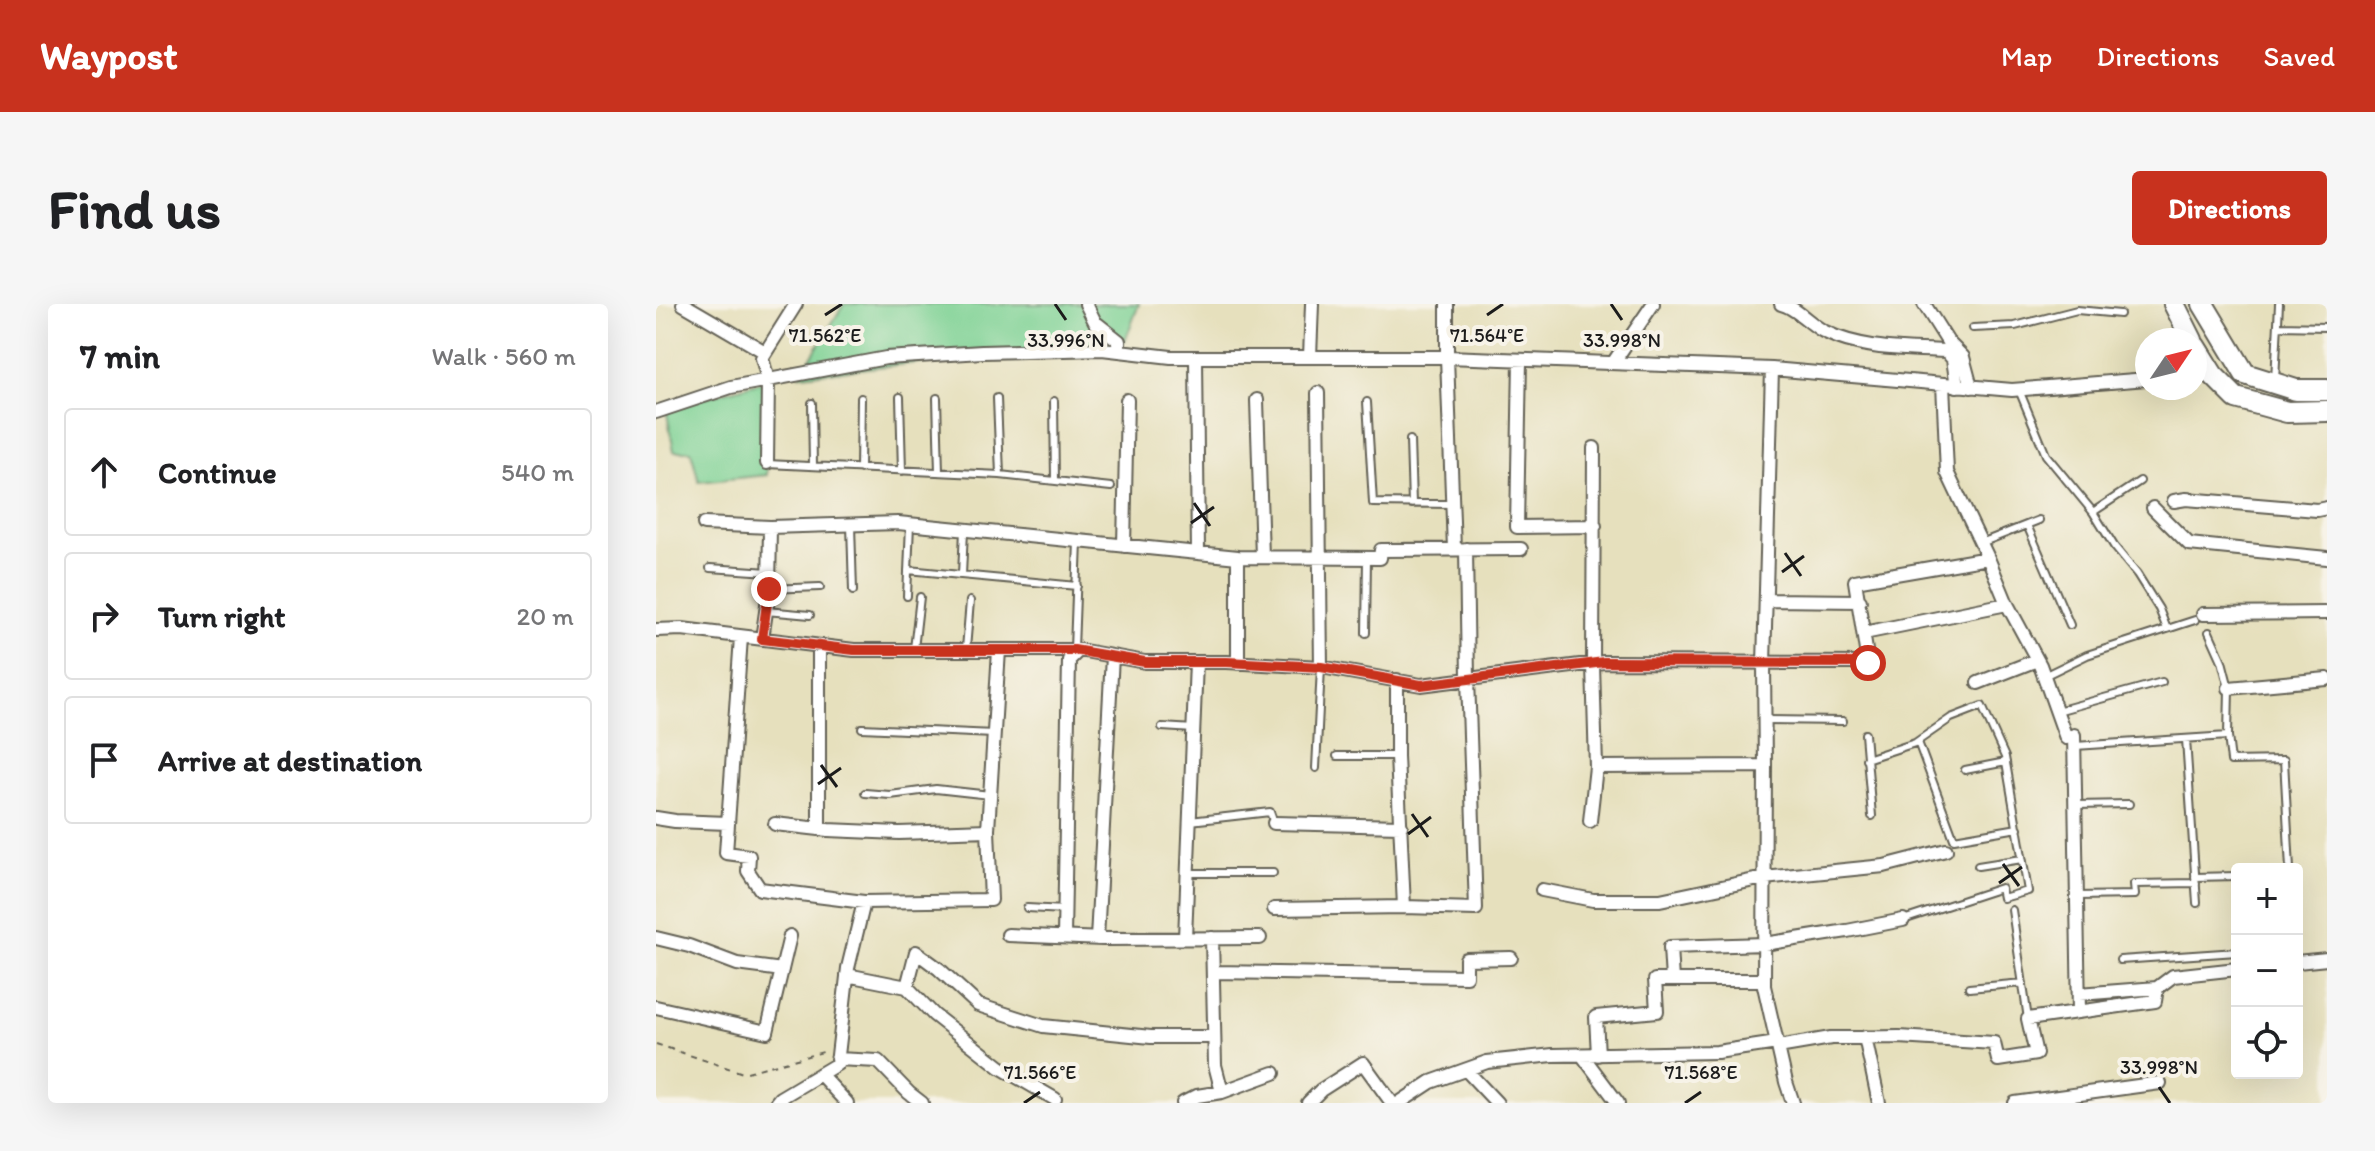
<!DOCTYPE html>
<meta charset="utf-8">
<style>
body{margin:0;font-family:Itim,sans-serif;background:#f6f6f6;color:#202124}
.controls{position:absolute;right:24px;bottom:24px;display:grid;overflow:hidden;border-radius:8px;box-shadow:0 8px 32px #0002}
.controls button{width:72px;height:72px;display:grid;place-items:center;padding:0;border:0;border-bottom:2px solid #e0e0e0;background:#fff;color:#202124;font:40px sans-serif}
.compass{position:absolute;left:1479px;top:24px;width:72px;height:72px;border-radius:50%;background:#fff;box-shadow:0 8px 32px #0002;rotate:55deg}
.stop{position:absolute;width:24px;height:24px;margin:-18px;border:6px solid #c8321e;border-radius:50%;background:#fff}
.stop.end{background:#c8321e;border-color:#fff;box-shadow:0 2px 8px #0008}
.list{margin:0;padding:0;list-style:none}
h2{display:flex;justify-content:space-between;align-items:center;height:104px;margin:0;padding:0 32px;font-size:34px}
h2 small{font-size:26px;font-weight:400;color:#757577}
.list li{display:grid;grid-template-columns:52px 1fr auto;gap:24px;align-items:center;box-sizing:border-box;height:128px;margin:0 16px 16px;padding:0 16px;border:2px solid #e0e0e0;border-radius:8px}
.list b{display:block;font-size:30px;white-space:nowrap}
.list em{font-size:26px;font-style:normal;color:#757577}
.icon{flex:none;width:44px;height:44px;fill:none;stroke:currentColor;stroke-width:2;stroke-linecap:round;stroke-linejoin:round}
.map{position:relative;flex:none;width:1671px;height:799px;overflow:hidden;border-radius:8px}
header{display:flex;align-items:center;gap:48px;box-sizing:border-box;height:112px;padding:0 40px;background:#c8321e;color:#fff}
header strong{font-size:38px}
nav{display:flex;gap:44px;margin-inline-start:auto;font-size:28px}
.intro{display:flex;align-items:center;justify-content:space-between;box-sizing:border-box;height:192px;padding:0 48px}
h1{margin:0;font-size:56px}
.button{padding:20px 36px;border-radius:8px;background:#c8321e;color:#fff;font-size:28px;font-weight:700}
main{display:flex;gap:48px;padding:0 48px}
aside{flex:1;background:#fff;border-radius:8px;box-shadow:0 8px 32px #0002}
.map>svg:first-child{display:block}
.green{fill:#7ed294;stroke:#4d7758;stroke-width:2}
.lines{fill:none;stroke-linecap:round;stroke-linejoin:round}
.lane-casing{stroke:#636154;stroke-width:10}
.street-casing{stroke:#636154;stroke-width:16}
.primary-casing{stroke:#636154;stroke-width:24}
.path{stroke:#636154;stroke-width:2;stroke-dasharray:6 6;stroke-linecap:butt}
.lane{stroke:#fff;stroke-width:6}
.street{stroke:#fff;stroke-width:12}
.primary{stroke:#fff;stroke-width:20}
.route{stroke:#c8321e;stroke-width:10}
.ticks{fill:none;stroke:#1c1c1c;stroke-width:3}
.ticks-label{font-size:20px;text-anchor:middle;fill:#1c1c1c;stroke:#f7f3e8;stroke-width:8;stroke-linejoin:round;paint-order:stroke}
</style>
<header>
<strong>Waypost</strong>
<nav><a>Map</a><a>Directions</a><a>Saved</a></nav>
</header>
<div class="intro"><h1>Find us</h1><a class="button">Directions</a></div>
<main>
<aside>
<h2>7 min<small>Walk · 560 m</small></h2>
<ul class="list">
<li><svg class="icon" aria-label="ahead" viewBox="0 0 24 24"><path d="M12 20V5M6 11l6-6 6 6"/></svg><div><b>Continue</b></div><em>540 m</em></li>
<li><svg class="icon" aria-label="right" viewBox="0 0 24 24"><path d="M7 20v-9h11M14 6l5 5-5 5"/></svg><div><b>Turn right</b></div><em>20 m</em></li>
<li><svg class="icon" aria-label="arrive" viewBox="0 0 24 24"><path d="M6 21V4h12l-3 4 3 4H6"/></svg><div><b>Arrive at destination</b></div></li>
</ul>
</aside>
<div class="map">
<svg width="1671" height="799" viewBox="0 0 1671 799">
<rect width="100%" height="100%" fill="#f7f3e8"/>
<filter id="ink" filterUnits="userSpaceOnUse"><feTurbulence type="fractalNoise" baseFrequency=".0125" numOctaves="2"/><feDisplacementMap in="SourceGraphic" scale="16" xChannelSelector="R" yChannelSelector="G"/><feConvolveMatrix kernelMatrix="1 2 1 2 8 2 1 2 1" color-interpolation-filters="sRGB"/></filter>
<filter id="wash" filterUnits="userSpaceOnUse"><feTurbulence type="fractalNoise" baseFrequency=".006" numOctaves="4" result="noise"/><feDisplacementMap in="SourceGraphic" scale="32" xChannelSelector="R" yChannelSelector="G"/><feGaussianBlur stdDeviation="1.8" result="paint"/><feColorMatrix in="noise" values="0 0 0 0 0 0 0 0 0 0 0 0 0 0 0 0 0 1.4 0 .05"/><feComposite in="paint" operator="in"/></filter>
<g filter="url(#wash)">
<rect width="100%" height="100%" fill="#e6e0bd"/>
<path class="green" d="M 188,0 L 483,0 L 469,37 L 144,71 Z
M 112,76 L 111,171 L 43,178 L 35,147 L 18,147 L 10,104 Z"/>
</g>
<g filter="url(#ink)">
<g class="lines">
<defs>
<path id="lane" d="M 1623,22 L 1671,23
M 1317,24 L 1359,22 L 1421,6 L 1464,10
M 1619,76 L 1623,0
M 1363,86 L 1390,151 L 1437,208 L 1458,242 L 1481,270 L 1503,305 L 1511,325
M 244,93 L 246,167
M 281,94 L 283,168
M 341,94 L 344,171
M 398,97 L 399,177
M 711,98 L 717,199 L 797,200
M 156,99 L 157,162
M 754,136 L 756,200
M 111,160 L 344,171 L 455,183
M 204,165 L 205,94
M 1437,208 L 1484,177
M 195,221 L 197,287
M 1371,221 L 1414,321
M 1325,239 L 1383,216
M 54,264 L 113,268
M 252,266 L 421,282
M 306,271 L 308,226
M 113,285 L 164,283
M 251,292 L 254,220
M 110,307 L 154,311
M 1553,328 L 1566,357 L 1573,384 L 1572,432 L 1575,457 L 1628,456 L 1634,565
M 710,329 L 711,254
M 258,345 L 264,293
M 310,345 L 314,297
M 418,345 L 422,237
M 1388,372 L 1431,351 L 1539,316
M 1401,407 L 1506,378
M 1109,416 L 1187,417
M 506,423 L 538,425
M 206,424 L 338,430
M 1209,430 L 1216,512
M 1530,435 L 1541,599
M 1262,438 L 1298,535 L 1362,524
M 1419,442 L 1572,432
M 681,452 L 741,452
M 1210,455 L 1259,439 L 1295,414 L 1326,402 L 1349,453 L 1372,587 L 1347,594 L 1345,584 L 1247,616
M 660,464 L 665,363
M 1309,466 L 1350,458
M 209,489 L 234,491 L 280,485 L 334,491
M 1420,501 L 1473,500
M 534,517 L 614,508 L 618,519
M 1322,562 L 1366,555
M 532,569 L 617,569
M 1539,573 L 1581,572
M 1421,592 L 1479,591 L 1478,580 L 1540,579
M 371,604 L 409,606
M 1356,606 L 1372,715
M 1464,656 L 1581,648
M 1313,684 L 1367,679"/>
<path id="street" d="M 27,0 L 109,48
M 430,0 L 439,18 L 463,37 L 463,47
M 791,0 L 791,53 L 798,245
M 1125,0 C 1138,2 1154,20 1167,27 C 1205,46 1248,45 1290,47 L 1297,55 L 1301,82
M 1268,0 L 1292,38 L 1307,53 L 1315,83
M 540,53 L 542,249
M 654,53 L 656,0
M 864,56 L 861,223 L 939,222
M 957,59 L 997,0
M 1116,65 L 1108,360 L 1109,462 L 1108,682 L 1130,778 L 1137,799
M 1539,72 L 1557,71
M 1287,80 L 1291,168 L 1332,254 L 1351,300 L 1384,361 L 1410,434 L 1418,431 L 1423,708
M 662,89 L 665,363
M 601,96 L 606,253
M 0,108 L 75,83 L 230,54 L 326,48 L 446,45 L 515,53 L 791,53 L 1116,65 L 1356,86 L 1491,75
M 111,159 L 112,76 L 106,54 L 140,0
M 1518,197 L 1530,195 L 1661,206 L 1671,204
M 1497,204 L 1533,240 L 1671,254
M 48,220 L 114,223 L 242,219 L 582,253 L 724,254 L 725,246 L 865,245
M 468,242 L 471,96
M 582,253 L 582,359
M 1111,296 L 1204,297
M 1547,310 L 1671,309
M 0,326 L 26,325 L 198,346 L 423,346 L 489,358 L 571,358 L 665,363 L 765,381 L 948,358 L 1212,359 L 1199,277 L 1332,254
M 1208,329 L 1351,300
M 85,333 L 70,549 L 93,552 L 92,567 L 104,585 L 208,598 L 335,596 L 332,526 L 343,346
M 106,335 L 113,287 L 114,223
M 741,376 L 741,452 L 748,603
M 1322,379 L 1381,356
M 1573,384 L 1671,375
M 940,463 L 1109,462
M 0,514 L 19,517 L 72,519
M 934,517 L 940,463 L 937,361 L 938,144
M 618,519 L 745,522
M 119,520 L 172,526 L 243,529 L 332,526
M 163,524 L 163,342
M 886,586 L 937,596 L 1004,596 L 1108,574 L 1228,562 L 1290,546
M 618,605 L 748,603 L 820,605 L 812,374 L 810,245
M 352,631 L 447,635 L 604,634
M 408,633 L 413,356 L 423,346
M 0,634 L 33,642 L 81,660 L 126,666
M 529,634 L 540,358
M 556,634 L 559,761 L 566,788
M 441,635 L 456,352
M 1641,658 L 1671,655
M 557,668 L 810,672 L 810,655 L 855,654
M 191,671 L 251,683 L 260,648 L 283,665 L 322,701 L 387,722 L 495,733 L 558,733
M 1016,676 L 1108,676
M 251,683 L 278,711 L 344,763 L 399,795
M 1423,690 L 1501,684 L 1517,672 L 1581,665
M 0,703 L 111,728 L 134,632
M 1209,733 L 1223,799
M 1122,743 L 1175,734 L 1243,733 L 1338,739 L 1342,756 L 1380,750 L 1372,715 L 1499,697 L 1501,684
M 926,751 L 962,799
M 942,751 L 940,713 L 1001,707 L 999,676 L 1016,676 L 1014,643 L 1108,640 L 1191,627 L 1247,616
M 181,755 L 222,757 L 253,789 L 266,799
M 810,766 L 841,799
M 164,770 L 191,799
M 120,799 L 124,794 L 181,760 L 192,664 L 208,598
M 527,799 L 541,792 L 566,788 L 618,769
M 652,799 L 665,786 L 707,759 L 736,799
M 743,799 L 775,778 L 831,758 L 897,751 L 1061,748 L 1121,739
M 1359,799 L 1504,779"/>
<path id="primary" d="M 1518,0 L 1536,36
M 1547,0 L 1589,70 L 1640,86 L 1671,86
M 1539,42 L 1557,71 L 1580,94 L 1631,108 L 1671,107"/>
</defs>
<use href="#lane" class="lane-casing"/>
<use href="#street" class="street-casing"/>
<use href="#primary" class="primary-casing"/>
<path class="path" d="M 0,740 L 87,769 L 167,748"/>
<use href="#lane" class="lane"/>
<use href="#street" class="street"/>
<use href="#primary" class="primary"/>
</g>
</g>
<g class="lines" filter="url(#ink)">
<path class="route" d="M 113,285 L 106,335 L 198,346 L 418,346 L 489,358 L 571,358 L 665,363 L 765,381 L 948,358 L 1212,359"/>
</g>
<path class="ticks" d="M 399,0 L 410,16M 955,0 L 966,16M 169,11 L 186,0M 831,11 L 847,0M 538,199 L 554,222M 535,219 L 558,203M 1129,249 L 1145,272M 1126,268 L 1148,252M 165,461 L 181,483M 162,480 L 185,464M 756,510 L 772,533M 752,530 L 775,513M 1347,560 L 1363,582M 1343,579 L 1366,563M 1503,783 L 1514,799M 368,799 L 384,788M 1029,799 L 1045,788"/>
<g class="ticks-label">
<text x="169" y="38">71.562°E</text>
<text x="831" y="38">71.564°E</text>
<text x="410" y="43">33.996°N</text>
<text x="966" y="43">33.998°N</text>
<text x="1503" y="770">33.998°N</text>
<text x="384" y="775">71.566°E</text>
<text x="1045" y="775">71.568°E</text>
</g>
</svg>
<div class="controls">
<button>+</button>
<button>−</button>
<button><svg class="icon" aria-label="locate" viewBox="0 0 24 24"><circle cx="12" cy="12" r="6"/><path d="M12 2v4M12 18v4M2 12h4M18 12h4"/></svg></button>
</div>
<svg class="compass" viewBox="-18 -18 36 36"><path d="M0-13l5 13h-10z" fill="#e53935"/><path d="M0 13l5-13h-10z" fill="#757577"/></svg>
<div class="stop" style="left:1212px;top:359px"></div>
<div class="stop end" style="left:113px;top:285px"></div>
</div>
</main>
